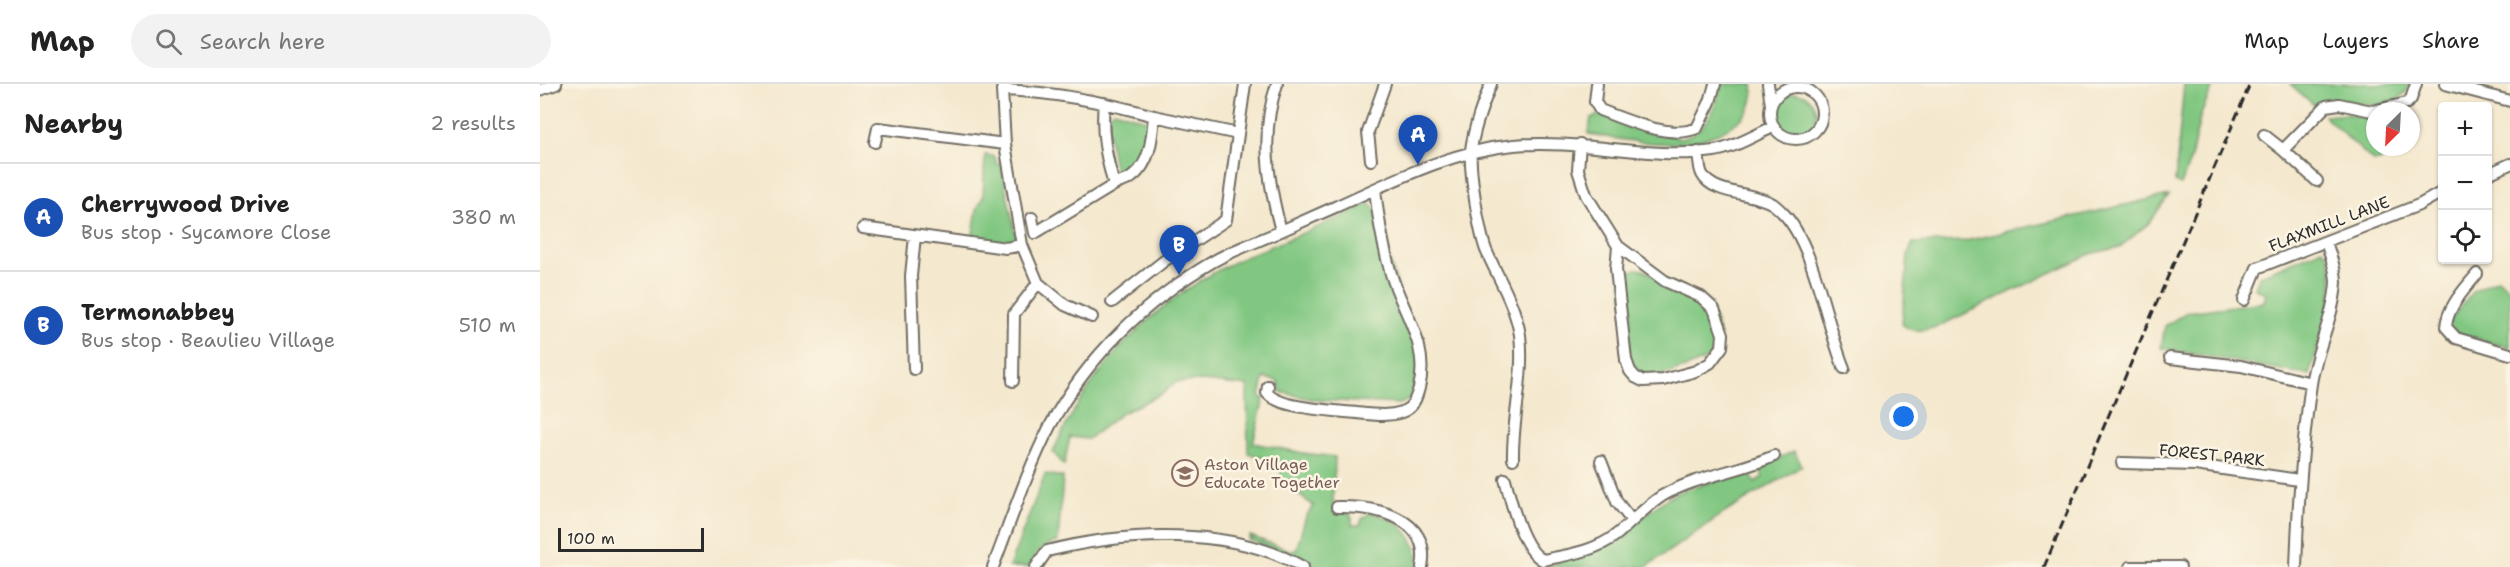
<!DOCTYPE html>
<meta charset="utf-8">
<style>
body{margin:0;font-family:"Shantell Sans",sans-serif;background:#f2f2f2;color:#222}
.controls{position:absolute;right:18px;top:18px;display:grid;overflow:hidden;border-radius:6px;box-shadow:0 2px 4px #0004}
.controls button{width:54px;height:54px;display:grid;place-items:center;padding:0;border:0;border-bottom:2px solid #e0e0e0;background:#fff;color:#222;font:30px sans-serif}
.compass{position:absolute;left:1826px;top:18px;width:54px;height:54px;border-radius:50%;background:#fff;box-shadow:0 2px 4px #0004;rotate:204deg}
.scale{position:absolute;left:18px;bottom:15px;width:146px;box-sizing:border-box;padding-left:6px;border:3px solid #2b2b2b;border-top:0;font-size:16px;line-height:21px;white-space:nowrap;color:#2b2b2b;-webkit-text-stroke:4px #fcf5e5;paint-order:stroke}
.you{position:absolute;left:1364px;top:333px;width:21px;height:21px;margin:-15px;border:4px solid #fff;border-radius:50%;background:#1a73e8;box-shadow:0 0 0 9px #1a73e833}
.badge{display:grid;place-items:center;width:39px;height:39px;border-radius:50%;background:#ea580c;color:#fff;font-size:20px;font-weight:700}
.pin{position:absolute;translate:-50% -50px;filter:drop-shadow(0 2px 3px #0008)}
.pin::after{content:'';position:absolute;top:32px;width:21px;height:18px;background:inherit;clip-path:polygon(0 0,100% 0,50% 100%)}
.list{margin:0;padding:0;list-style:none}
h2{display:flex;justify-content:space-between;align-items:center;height:78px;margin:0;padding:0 24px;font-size:26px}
h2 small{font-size:20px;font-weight:400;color:#767676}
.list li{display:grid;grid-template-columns:39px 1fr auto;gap:18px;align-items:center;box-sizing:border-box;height:108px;padding:0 24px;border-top:2px solid #e0e0e0}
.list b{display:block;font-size:22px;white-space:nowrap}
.list p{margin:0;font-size:20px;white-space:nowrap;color:#767676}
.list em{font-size:20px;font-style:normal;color:#767676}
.icon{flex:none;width:33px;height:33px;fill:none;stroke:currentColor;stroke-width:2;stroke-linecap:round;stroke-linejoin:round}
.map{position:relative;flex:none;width:1970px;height:483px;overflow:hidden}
header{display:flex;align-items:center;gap:36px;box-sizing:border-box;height:84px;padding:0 30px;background:#fff;border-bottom:2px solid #e0e0e0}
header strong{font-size:28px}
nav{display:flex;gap:33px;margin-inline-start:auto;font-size:21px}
.search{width:420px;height:54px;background:#f2f2f2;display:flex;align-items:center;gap:15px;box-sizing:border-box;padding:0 21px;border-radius:33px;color:#767676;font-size:22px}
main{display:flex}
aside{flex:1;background:#fff}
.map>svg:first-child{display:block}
.green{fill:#81c781;stroke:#567956;stroke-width:1.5}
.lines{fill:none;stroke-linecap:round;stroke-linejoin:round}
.minor-casing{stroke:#716d64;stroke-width:14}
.minor{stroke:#fff;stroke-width:10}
.rail{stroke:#2b2b2b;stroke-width:3;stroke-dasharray:9 4.5;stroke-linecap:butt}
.labels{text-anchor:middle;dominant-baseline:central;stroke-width:5;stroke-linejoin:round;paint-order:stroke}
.street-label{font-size:16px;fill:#2b2b2b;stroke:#fcf5e5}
.education-label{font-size:16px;fill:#785e54;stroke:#fcf5e5;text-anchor:start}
</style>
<header>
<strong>Map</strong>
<div class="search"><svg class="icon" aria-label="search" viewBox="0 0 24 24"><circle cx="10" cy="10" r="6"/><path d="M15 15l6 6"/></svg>Search here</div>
<nav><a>Map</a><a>Layers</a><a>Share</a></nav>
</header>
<main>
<aside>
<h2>Nearby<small>2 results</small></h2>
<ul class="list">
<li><span class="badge" style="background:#1a4fb4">A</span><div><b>Cherrywood Drive</b><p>Bus stop · Sycamore Close</p></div><em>380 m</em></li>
<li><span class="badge" style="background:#1a4fb4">B</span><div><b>Termonabbey</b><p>Bus stop · Beaulieu Village</p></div><em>510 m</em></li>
</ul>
</aside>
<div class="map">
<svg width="1970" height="483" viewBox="0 0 1970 483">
<rect width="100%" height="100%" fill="#fcf5e5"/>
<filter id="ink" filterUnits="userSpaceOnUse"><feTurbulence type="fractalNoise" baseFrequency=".0167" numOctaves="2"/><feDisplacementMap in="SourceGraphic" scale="12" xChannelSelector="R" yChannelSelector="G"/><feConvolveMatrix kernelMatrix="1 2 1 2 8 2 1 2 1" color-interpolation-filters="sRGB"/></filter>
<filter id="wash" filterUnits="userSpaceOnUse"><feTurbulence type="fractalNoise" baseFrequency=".008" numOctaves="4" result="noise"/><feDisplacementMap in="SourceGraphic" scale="24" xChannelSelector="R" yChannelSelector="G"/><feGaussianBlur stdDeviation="1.35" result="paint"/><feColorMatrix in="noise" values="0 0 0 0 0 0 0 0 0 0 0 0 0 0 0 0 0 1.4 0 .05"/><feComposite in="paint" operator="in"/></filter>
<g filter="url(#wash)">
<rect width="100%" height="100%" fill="#f4e8ce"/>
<path class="green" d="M 1182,0 L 1213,0 C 1215,17 1210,29 1196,39 C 1150,71 1100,58 1048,50 L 1051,34 L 1061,30 L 1140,54 C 1167,49 1175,24 1182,0 Z
M 1644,0 L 1674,0 L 1660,33 L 1651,74 L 1641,101 L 1635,98 Z
M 1750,0 L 1868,0 L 1869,3 C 1852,33 1824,17 1797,16 C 1790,16 1782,20 1775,22 Z
M1234 30a21 21 0 1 1 42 0a21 21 0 1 1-42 0Z
M 574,26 L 609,37 C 604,64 600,77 578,96 L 573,79 L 566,34 Z
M 1806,30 L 1834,35 L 1835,63 L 1845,72 L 1840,77 L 1833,77 L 1784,32 Z
M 445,71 L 455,73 L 457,80 L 461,80 L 477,157 L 469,161 L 432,156 L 437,125 L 443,113 Z
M 1629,111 L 1609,139 L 1580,163 L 1550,170 L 1397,243 C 1384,246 1372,250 1362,240 L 1368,171 L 1373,159 L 1425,157 Z
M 830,119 L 835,125 L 879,275 L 872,311 L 867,317 L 860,320 L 776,316 L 741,308 L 738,297 L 724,294 L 720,313 L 724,314 L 713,359 L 763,369 L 795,373 L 793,414 L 795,429 L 808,428 L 812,434 L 812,441 L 820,441 L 822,435 L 829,429 C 857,432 880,454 878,483 L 773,483 L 754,472 L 709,456 L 710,452 L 752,467 L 756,466 L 766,432 L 774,422 L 742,399 L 740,380 L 708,369 L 707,302 L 663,297 L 636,298 L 623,309 L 582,329 L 548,355 L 530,353 L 524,381 L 513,368 C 548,288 610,221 688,181 C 712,169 738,160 763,149 C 786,140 808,129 830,119 Z
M 1783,165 C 1807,189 1778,262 1769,291 L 1621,264 L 1625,242 L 1647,228 L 1724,218 L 1726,209 L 1715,205 L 1719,192 Z
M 1097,185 L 1104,186 C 1123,197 1147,207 1165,221 C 1175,229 1184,257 1175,268 C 1165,279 1120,295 1106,291 C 1098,289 1094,282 1090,275 L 1082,198 L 1088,188 Z
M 1958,195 L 1970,206 L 1970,264 L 1918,249 L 1911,244 L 1909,238 L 1933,207 Z
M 1254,367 L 1262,382 L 1181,431 L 1106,483 L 1008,483 L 1093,442 L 1119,420 L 1138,408 L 1204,389 L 1210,391 L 1215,398 L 1223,393 L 1220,387 L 1224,381 Z
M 505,390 L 523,393 L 518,458 C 503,460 495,471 489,483 L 469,483 Z"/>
</g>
<g filter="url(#ink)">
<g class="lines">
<defs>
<path id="minor" d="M 464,0 L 462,6 L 465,60 L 482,161 L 498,199 L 525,221 L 552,233
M 737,0 C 720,49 728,98 741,147
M 951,0 C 942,22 934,43 931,66 C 929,86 939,147 946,166 C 958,194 975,220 980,251 C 985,292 972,334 973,375
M 1057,0 L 1055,18 L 1060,26 C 1086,36 1131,56 1157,44 L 1170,18 L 1175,0
M 1228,0 L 1231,21
M 1905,0 L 1970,17
M1230 29a26 26 0 1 1 52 0a26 26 0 1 1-52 0Z
M 0,6 L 16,0
M 462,6 C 514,8 564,18 614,32 C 612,53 611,79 592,93 C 587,97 579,98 574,101 C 566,73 561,47 564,19
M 614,32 L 698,50
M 1724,51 L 1743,66 L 1777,97
M 335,58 L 338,44 L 465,60
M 1040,60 L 1038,86 L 1046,111 L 1078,162
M 1743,66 L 1786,22 L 1799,20 L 1832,27 L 1867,19 L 1871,15 L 1876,0
M 1158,68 C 1159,75 1159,84 1162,90 C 1172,111 1214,108 1233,120 C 1236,122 1240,126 1243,129 C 1274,160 1286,240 1304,284
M 831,76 L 828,48 L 845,0
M 1948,90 L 1970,80
M 492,134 L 495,149 L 574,101
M 323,144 L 466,164 L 482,161
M 1078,162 L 1125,197 L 1161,213 L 1174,225 L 1183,250 L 1182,263 L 1170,279 L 1156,287 L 1123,296 L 1103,297 L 1095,293 L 1090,287 L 1086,276 L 1076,185 Z
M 1937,190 C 1925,205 1907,223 1906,243 L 1916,254 L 1970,270
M 1704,216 L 1717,184 L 1879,121 L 1902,108
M 572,218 L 624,177 L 686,136 L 705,0
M 1630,274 L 1701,282 L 1771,299
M 374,285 L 371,192 L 375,152
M 473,297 L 474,230 L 498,199
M 728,302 L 727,309 C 740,324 787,326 806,328 C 824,329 854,336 869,324 C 875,319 877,311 879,304 C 890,261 863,229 851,190 C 843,162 838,134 835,105
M 1061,377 L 1077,418 L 1092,437
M 1582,379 L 1655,381 L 1759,396
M 965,395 C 971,417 982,466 1003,476
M 797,423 C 834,422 892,433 882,483
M 1003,476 C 1028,471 1056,467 1076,451 C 1092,438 1105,423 1122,412 C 1156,392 1198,388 1234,372
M 453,483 C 471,436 487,387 510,342 C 547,273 606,216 674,177 C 695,165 719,157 741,147 C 759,139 777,131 795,123 C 853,97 910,67 974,61 C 1043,55 1107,76 1174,67 C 1192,65 1217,50 1233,43
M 496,483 L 507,467 C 587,447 690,442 763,483
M 1590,483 L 1640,483
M 1756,483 C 1758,422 1762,361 1771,300 C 1776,266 1794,233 1796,198 C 1796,184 1790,171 1786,158"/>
</defs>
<use href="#minor" class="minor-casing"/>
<use href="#minor" class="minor"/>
<path class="rail" d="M 1504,483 L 1710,0"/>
</g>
</g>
<defs>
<symbol id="school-ring" viewBox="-11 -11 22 22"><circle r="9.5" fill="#fcf5e5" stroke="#8d6e63" stroke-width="1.5"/><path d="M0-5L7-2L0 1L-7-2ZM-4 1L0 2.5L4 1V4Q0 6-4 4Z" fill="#8d6e63"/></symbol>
</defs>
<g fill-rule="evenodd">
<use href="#school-ring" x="630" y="374" width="30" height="30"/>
</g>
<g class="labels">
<g class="street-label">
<text transform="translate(1789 140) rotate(-21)">FLAXMILL LANE</text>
<text transform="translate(1672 371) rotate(6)">FOREST PARK</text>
</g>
<g class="education-label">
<text x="664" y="380">Aston Village<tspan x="664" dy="18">Educate Together</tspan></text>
</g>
</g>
</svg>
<div class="controls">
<button>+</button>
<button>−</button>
<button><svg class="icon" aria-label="locate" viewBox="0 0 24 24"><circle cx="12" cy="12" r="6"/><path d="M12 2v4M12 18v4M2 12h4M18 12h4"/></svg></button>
</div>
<svg class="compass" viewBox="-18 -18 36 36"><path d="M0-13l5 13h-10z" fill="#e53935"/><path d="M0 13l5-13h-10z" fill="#767676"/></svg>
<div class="scale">100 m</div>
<div class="you"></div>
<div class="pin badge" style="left:878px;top:81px;background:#1a4fb4">A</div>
<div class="pin badge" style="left:639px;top:191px;background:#1a4fb4">B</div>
</div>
</main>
